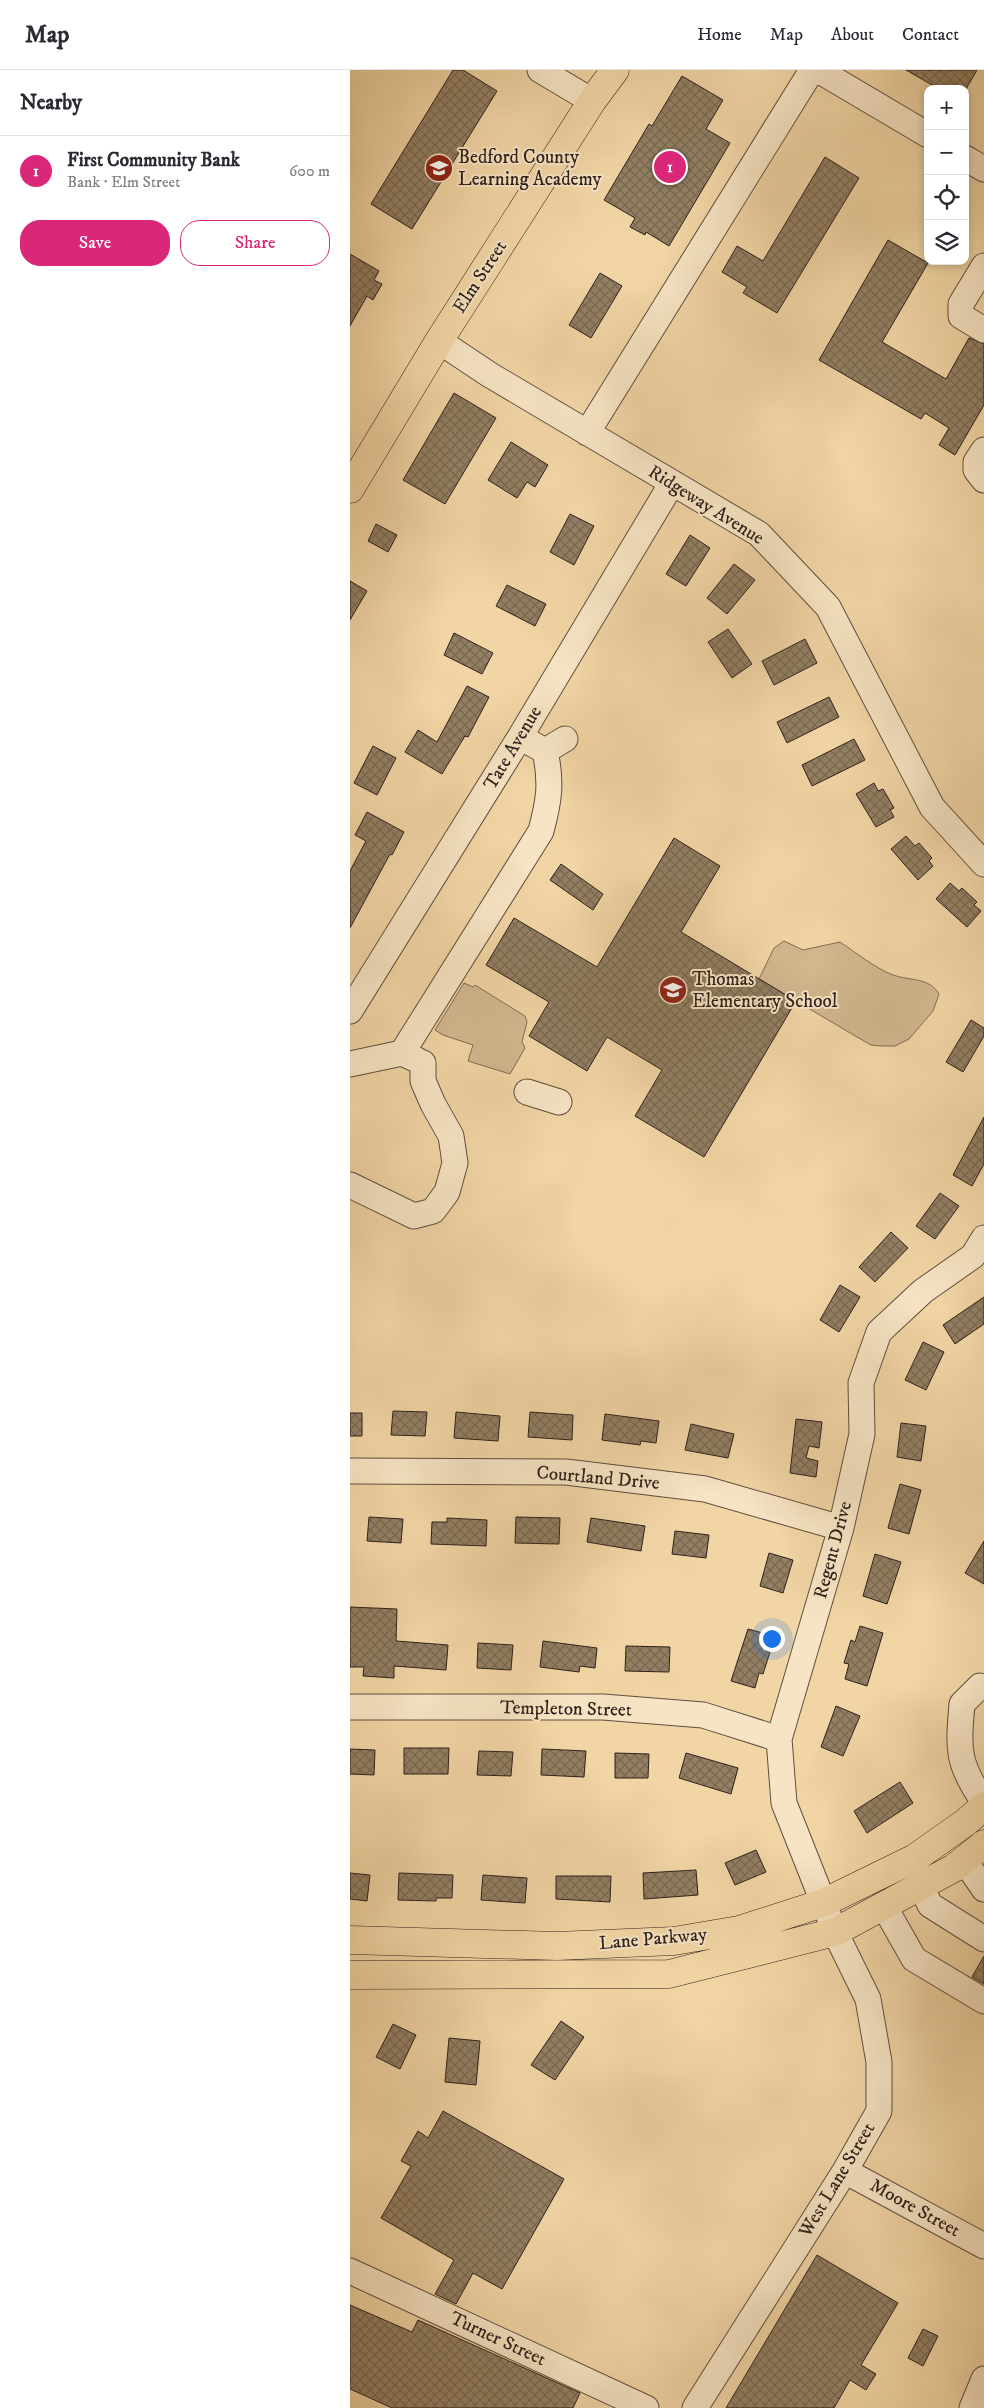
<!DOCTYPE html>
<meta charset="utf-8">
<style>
body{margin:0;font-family:"IM FELL DW Pica",serif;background:#f2f2f3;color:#2b2b33}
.controls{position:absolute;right:15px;top:15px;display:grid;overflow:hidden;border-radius:10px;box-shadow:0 2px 8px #0003}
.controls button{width:45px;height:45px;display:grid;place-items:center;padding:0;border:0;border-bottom:1px solid #e1e1e2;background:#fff;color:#2b2b33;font:25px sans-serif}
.you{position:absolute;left:421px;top:1568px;width:18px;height:18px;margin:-12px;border:4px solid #fff;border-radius:50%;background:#1a73e8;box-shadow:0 0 0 8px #1a73e833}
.badge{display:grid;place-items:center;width:32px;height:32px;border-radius:50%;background:#db2777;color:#fff;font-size:16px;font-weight:700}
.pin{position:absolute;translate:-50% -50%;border:2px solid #fff;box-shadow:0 1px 5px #0006}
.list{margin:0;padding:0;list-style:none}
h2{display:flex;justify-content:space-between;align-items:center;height:65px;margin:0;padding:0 20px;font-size:21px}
h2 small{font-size:16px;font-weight:400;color:#7c7c81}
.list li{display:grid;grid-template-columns:32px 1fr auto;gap:15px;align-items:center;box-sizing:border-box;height:70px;padding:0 20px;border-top:1px solid #e1e1e2}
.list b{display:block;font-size:19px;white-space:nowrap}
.list p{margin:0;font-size:16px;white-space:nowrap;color:#7c7c81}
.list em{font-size:16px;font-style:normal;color:#7c7c81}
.actions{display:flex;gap:10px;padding:15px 20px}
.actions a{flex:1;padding:11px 0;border:1px solid #db2777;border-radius:20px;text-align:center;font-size:18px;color:#db2777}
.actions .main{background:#db2777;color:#fff}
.icon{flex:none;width:28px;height:28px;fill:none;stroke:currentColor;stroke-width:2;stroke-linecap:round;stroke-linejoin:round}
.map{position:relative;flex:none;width:634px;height:2338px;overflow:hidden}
header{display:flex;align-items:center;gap:30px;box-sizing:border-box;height:70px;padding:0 25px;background:#fff;border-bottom:1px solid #e1e1e2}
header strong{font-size:24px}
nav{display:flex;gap:28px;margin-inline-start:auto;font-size:18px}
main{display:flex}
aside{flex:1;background:#fff}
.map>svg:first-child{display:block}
.green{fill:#d1b68e;stroke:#7f6c55}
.building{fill:url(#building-cross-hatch);stroke:#2d211c}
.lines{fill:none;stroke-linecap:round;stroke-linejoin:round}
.minor-casing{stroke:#5e4e3e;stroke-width:27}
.major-casing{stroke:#2d211c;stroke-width:29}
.highway-casing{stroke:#2d211c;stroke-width:29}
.minor{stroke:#f7e4c4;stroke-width:25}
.major{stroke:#f2d5a5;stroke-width:28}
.highway{stroke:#f2d5a5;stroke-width:28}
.labels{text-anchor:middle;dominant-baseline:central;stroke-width:4;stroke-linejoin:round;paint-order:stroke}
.poi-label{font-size:19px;fill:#2d211c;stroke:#f7e4c4;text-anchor:start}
.street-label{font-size:19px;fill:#2d211c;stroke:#f7e4c4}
</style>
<header>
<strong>Map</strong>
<nav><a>Home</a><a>Map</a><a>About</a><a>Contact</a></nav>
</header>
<main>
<aside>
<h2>Nearby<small></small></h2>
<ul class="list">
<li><span class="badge">1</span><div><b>First Community Bank</b><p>Bank · Elm Street</p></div><em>600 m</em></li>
</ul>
<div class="actions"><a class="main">Save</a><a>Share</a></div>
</aside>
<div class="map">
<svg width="634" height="2338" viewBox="0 0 634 2338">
<defs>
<pattern id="building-cross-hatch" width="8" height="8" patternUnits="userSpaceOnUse" patternTransform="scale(1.25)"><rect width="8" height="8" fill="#937f63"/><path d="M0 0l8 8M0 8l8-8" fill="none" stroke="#786851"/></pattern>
</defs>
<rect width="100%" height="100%" fill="#f2d5a5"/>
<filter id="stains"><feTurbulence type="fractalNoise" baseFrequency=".004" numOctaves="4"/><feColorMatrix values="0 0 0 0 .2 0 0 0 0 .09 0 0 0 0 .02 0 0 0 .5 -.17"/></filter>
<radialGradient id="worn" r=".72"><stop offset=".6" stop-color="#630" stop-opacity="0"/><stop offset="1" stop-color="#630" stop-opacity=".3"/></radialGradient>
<path class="green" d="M 434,871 L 453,880 L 490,872 C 507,883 523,897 543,905 C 560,911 579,907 589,924 L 583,941 L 559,969 L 545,976 L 532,976 L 521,975 L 507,967 L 409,909 L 424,878 Z
M 114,913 L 123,917 L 125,915 L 175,946 L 177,952 L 172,972 L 175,978 L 160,1004 L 118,991 L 123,975 L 93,965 L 85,960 Z"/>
<path class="building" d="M 103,0 L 113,0 L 147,21 L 62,159 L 21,134 Z
M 556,0 L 627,0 L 616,19 L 589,19 Z
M 332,6 L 373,30 L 356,59 L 380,73 L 319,176 L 296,162 L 295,165 L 280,157 L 285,148 L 254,130 L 299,54 L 302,56 Z
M 475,87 L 509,108 L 427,243 L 393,223 L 397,217 L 372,202 L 387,176 L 413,191 Z
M 538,170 L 578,193 L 532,272 L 596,309 L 619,268 L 634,274 L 634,335 L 605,385 L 589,375 L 599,358 L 575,343 L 571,349 L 469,290 Z
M 0,184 L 29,201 L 24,210 L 32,214 L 23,230 L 17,226 L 0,256 Z
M 250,203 L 272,216 L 241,268 L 219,255 Z
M 104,323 L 146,348 L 95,434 L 53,410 Z
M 161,372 L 198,395 L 185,417 L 177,412 L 167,428 L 138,410 Z
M 220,444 L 244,456 L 224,495 L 200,482 Z
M 26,454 L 47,465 L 38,482 L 18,471 Z
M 340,465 L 360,478 L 336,516 L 316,504 Z
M 384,494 L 405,510 L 377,544 L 357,528 Z
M 0,511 L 17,521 L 0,550 Z
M 157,515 L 196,534 L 185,556 L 146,536 Z
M 378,559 L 402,594 L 382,608 L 358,572 Z
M 104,563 L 143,583 L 132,604 L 94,585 Z
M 455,569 L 467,593 L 424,615 L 412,591 Z
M 117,616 L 139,627 L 118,667 L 115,666 L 92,704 L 55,682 L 68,660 L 87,672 Z
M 479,627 L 489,647 L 437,673 L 427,652 Z
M 504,669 L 515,690 L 462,716 L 452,695 Z
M 23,676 L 46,688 L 27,725 L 4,713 Z
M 524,713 L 528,721 L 533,719 L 544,738 L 540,740 L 544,747 L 526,757 L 506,724 Z
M 17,742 L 54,762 L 42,785 L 40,784 L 0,858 L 0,801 L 16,771 L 5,765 Z
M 556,766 L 565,776 L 569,773 L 582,788 L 579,791 L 583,796 L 568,810 L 541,779 Z
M 324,768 L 370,796 L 331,862 L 446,931 L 354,1087 L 285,1046 L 312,1000 L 257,967 L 237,1001 L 179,966 L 199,932 L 136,895 L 164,848 L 247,897 Z
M 211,794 L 253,824 L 243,840 L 200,810 Z
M 600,813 L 609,821 L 612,818 L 627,832 L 624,835 L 631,841 L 617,857 L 586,829 Z
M 621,950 L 634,958 L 634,966 L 613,1002 L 596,992 Z
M 634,1047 L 634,1094 L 622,1116 L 603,1105 Z
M 590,1123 L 609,1136 L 585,1169 L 566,1156 Z
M 541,1162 L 558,1178 L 525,1212 L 509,1197 Z
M 490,1215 L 510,1227 L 489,1262 L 470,1250 Z
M 634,1227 L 634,1254 L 605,1274 L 593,1255 Z
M 573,1272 L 594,1282 L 576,1320 L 555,1310 Z
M 43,1341 L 77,1342 L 75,1366 L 41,1365 Z
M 106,1342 L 150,1346 L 148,1371 L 104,1368 Z
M 180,1342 L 223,1345 L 222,1370 L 178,1367 Z
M 0,1343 L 12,1343 L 12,1366 L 0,1366 Z
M 255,1344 L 309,1351 L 306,1373 L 291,1371 L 290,1375 L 252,1370 Z
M 446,1349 L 472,1352 L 469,1378 L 459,1376 L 456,1388 L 468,1391 L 466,1407 L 440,1403 Z
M 551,1353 L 576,1356 L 571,1391 L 547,1387 Z
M 341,1354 L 384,1364 L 378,1388 L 335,1380 Z
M 550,1414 L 571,1420 L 559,1464 L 538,1458 Z
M 19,1447 L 53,1449 L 51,1473 L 17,1471 Z
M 166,1447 L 210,1448 L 209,1474 L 165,1473 Z
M 97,1448 L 137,1450 L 136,1476 L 81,1474 L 82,1452 L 97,1452 Z
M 241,1448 L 295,1456 L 291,1481 L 237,1472 Z
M 325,1461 L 359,1465 L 356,1488 L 322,1484 Z
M 634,1471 L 634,1514 L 615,1503 Z
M 419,1483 L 443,1490 L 433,1523 L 410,1516 Z
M 525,1484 L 551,1492 L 537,1534 L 513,1526 Z
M 0,1537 L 47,1539 L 46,1571 L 98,1575 L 96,1600 L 44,1596 L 44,1608 L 13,1606 L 14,1597 L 0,1597 Z
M 510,1556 L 533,1563 L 517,1616 L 495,1609 L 499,1594 L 494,1593 L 501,1570 L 505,1572 Z
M 398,1559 L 420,1565 L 415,1580 L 420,1582 L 413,1604 L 409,1603 L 405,1618 L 381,1611 Z
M 193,1571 L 247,1578 L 245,1598 L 230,1596 L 229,1602 L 190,1597 Z
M 128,1573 L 163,1575 L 161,1600 L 127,1598 Z
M 276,1576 L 320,1577 L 319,1602 L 275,1601 Z
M 486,1636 L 510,1646 L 493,1686 L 471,1677 Z
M 54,1678 L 99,1678 L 98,1704 L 54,1704 Z
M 0,1679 L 25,1680 L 24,1705 L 0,1704 Z
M 192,1679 L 236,1681 L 234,1707 L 191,1705 Z
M 129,1681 L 163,1682 L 161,1706 L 127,1705 Z
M 265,1683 L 299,1684 L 298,1708 L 265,1708 Z
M 336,1683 L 388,1698 L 381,1724 L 329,1708 Z
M 550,1712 L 563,1733 L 517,1763 L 504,1741 Z
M 406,1780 L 416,1802 L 385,1815 L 375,1793 Z
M 346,1800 L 348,1825 L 294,1829 L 293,1803 Z
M 0,1803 L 20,1805 L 17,1831 L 0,1829 Z
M 49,1803 L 103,1805 L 102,1828 L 86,1828 L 86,1831 L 48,1830 Z
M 133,1805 L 177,1808 L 175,1833 L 131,1830 Z
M 206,1806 L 261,1806 L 260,1832 L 206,1829 Z
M 634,1886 L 634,1914 L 622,1907 Z
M 211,1951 L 234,1967 L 205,2010 L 181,1995 Z
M 43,1954 L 66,1965 L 50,1999 L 26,1987 Z
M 99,1968 L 130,1971 L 126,2015 L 95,2012 Z
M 93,2041 L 214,2109 L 152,2219 L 123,2203 L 106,2234 L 85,2224 L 104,2190 L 31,2148 L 61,2096 L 51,2091 L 68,2061 L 78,2068 Z
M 467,2185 L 548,2233 L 511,2295 L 526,2304 L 516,2320 L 500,2310 L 484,2338 L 376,2338 Z
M 0,2235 L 62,2262 L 68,2250 L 230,2323 L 223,2338 L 42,2338 L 0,2319 Z
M 573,2259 L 588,2266 L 573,2296 L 558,2288 Z"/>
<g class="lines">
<defs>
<path id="minor" d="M 190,0 L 242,31
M 468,0 L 578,65
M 615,88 L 634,99
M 634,196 L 611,234 L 611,246 L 634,260
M 89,271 L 140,305 L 409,464 L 478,537 L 582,737 L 634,794
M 237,363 L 462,0
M 634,380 L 626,392 L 626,400 L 634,410
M 195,681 L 215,669
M 0,941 L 170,667 L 322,413
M 52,983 L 191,761 C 199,731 202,713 195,681 L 170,667
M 0,994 L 52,983 L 67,990
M 177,1022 L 209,1032
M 0,1115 L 64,1146 L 83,1141 L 97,1122 L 105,1093 L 101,1066 L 83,1034 L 73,1011 L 73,993
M 0,1401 L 216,1402 L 355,1419 L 491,1458
M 634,1617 L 630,1616 L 612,1634 C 608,1679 607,1694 634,1732
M 0,1637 L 253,1637 L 353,1645 L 429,1669
M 614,1790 L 634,1819
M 571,1816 L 580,1835 L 634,1869
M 534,1836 L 564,1889 L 634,1931
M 495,2101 L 634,2176
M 0,2201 L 296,2338
M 345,2338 L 495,2101 L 529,2041 L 529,1992 L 518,1929 L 485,1862 L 434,1733 L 429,1669 L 491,1458 L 512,1364 L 511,1313 L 529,1262 L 573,1221 L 623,1186 L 634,1168
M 622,2338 L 634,2309"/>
<path id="major" d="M 0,419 L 89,271 L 242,31 L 265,0"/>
<path id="highway" d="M 0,1870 L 207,1876 L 324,1871 L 389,1860 L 473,1833 L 565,1788 L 616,1752 L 634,1736
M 0,1905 L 319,1904 L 485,1862 L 604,1798 L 634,1774"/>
</defs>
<use href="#minor" class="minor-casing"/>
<use href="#major" class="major-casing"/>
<use href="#highway" class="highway-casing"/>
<use href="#minor" class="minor"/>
<use href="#major" class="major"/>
<use href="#highway" class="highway"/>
</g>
<defs>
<symbol id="school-disc" viewBox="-11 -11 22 22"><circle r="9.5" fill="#8f2418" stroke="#f7e4c4"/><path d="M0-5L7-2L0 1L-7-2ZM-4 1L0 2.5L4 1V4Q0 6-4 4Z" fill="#fff"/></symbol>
</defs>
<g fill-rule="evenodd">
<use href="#school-disc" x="73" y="82" width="32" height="32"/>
<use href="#school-disc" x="307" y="904" width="32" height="32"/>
</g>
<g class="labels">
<g class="poi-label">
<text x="108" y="87">Bedford County<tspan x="108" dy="22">Learning Academy</tspan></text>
<text x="342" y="909">Thomas<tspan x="342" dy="22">Elementary School</tspan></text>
</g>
<g class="street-label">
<text transform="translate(130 207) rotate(-57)">Elm Street</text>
<text transform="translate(356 435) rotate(32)">Ridgeway Avenue</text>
<text transform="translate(163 678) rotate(-59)">Tate Avenue</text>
<text transform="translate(248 1408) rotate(5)">Courtland Drive</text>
<text transform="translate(483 1480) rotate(-75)">Regent Drive</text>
<text transform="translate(216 1639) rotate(1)">Templeton Street</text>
<text transform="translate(303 1869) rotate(-5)">Lane Parkway</text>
<text transform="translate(487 2110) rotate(-59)">West Lane Street</text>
<text transform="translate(565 2138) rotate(29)">Moore Street</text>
<text transform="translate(148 2269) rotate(25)">Turner Street</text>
</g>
</g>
<rect width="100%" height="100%" filter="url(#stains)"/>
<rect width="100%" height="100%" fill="url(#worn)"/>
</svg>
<div class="controls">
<button>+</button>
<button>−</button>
<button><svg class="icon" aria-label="locate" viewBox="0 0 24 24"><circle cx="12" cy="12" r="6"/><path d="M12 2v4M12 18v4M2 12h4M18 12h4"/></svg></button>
<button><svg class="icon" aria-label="layers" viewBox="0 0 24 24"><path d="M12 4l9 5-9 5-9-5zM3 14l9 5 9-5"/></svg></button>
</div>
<div class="you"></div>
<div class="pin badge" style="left:320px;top:97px">1</div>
</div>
</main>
